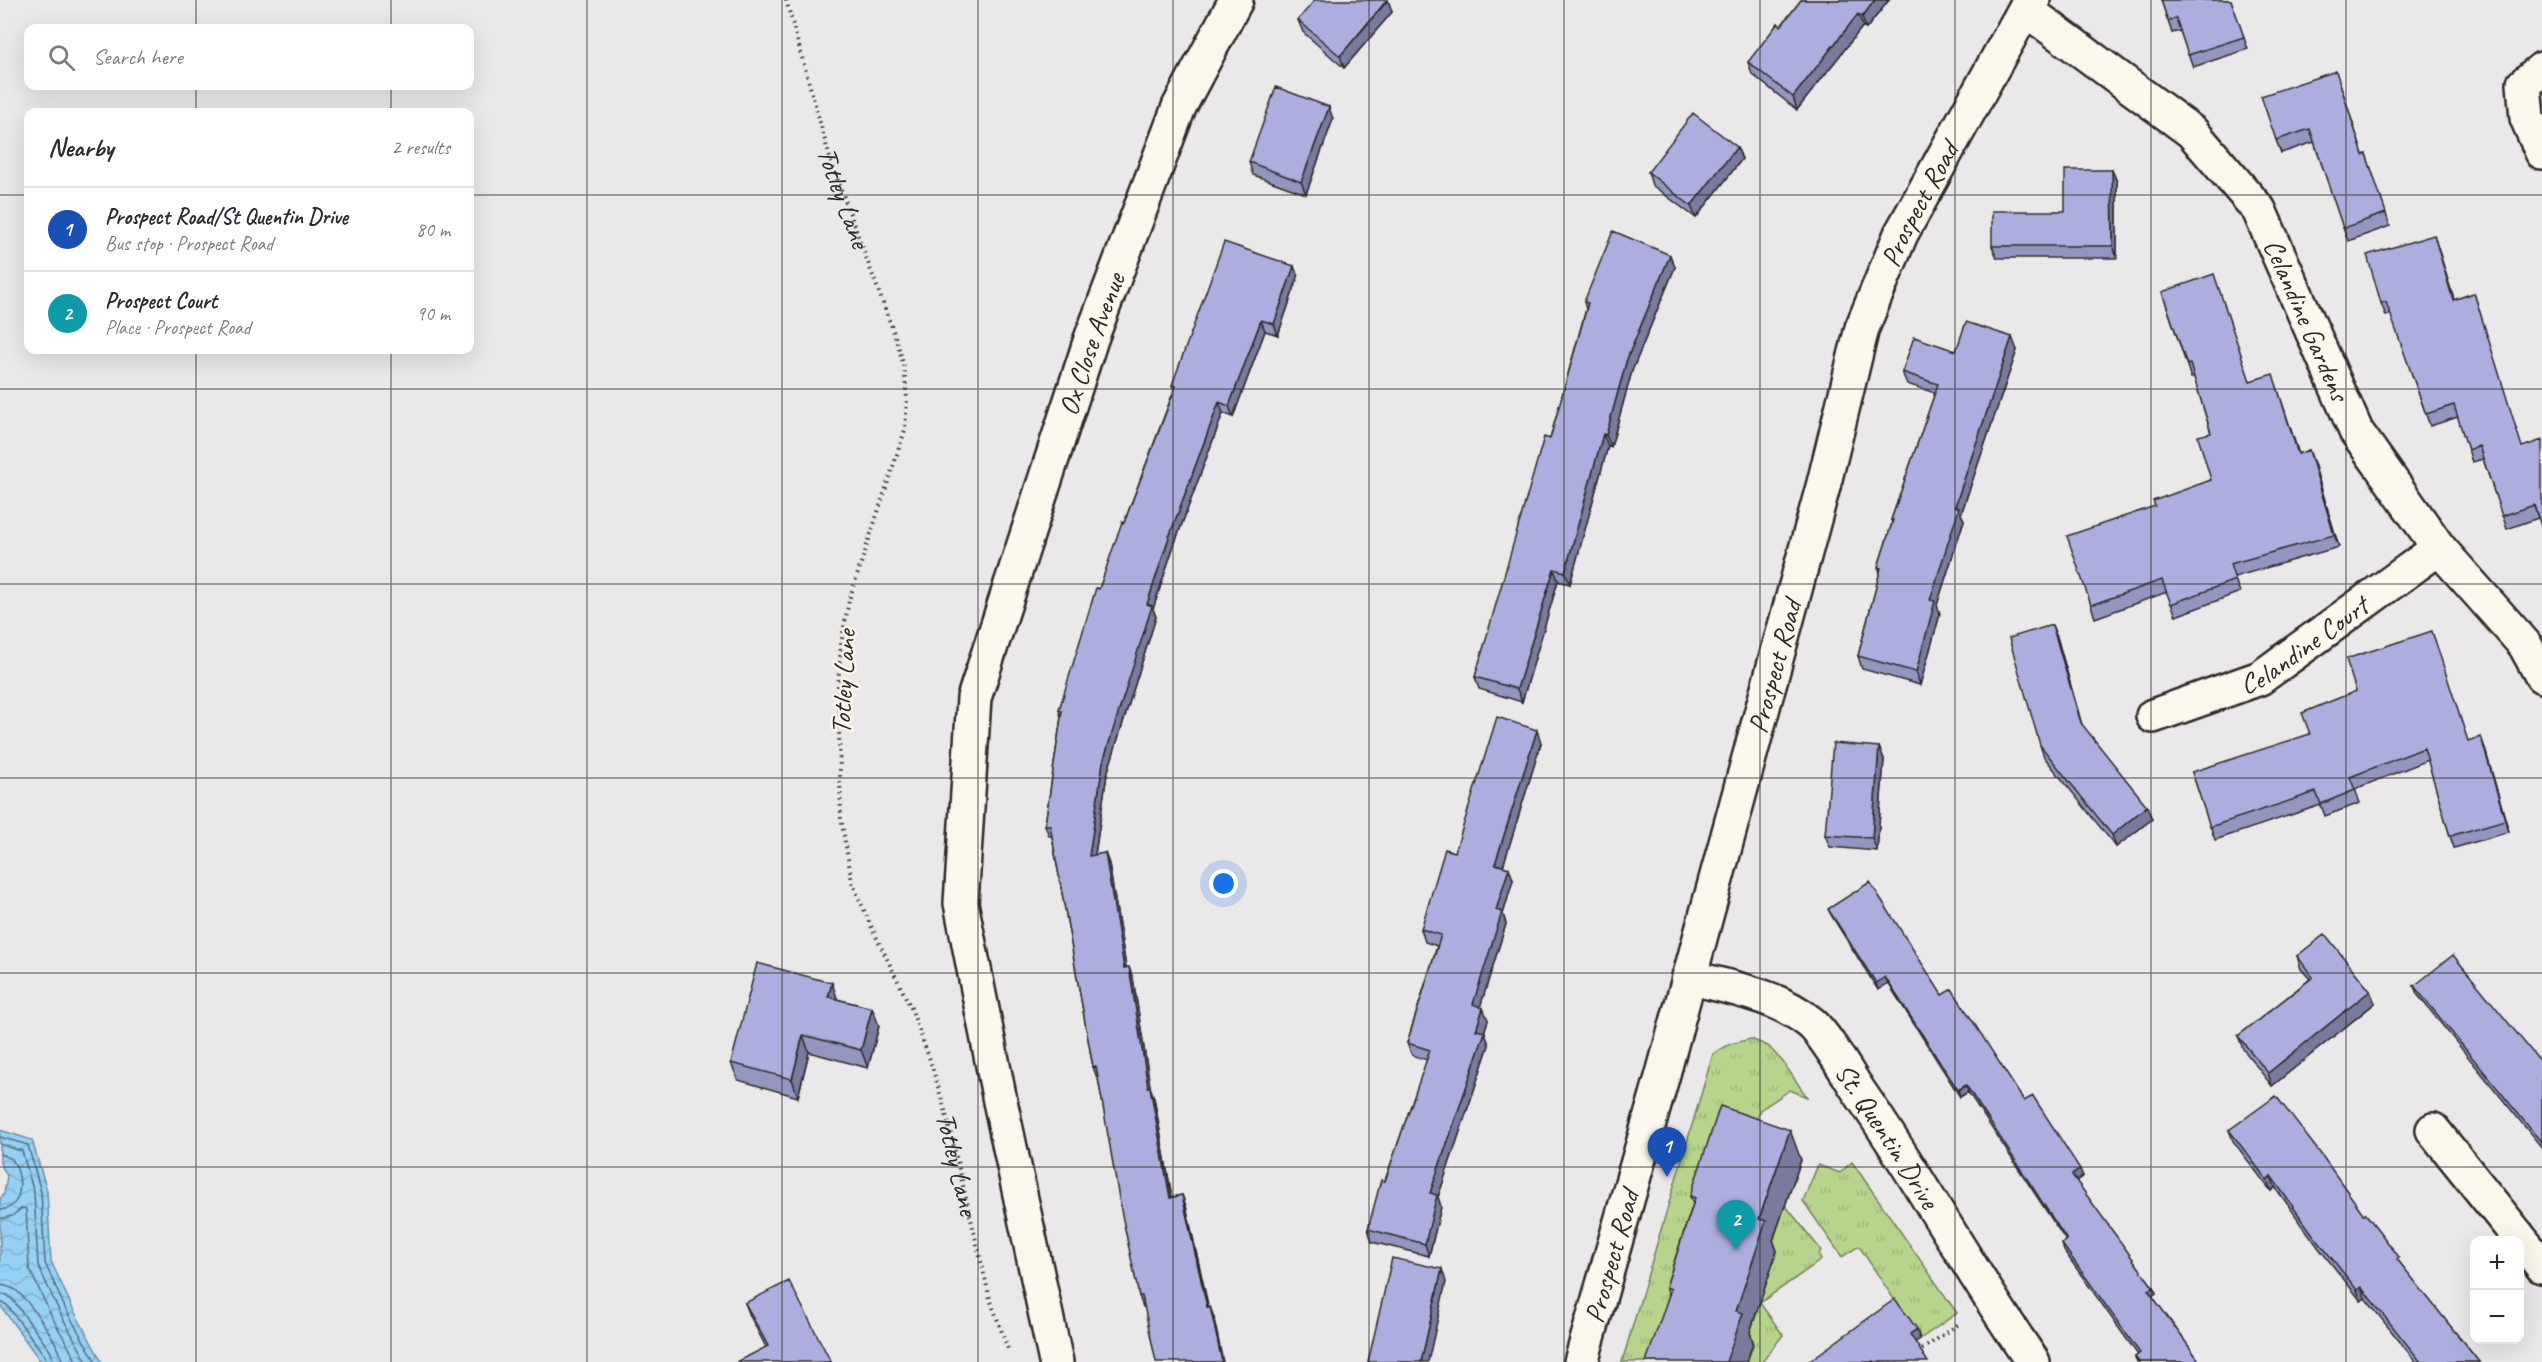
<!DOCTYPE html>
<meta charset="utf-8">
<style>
body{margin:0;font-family:Caveat,sans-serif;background:#f7f7f7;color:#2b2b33}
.controls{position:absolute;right:18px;bottom:18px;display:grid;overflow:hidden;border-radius:12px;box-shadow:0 6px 24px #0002}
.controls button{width:54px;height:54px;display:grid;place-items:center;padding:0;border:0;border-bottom:2px solid #e1e1e2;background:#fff;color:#2b2b33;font:30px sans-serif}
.you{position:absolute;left:1224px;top:884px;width:21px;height:21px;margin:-15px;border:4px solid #fff;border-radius:50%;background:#1a73e8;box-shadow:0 0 0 9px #1a73e833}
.badge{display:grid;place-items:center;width:39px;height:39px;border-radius:50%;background:#1a73e8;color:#fff;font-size:20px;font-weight:700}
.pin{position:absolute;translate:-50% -50px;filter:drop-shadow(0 2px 3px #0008)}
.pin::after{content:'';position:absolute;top:32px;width:21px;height:18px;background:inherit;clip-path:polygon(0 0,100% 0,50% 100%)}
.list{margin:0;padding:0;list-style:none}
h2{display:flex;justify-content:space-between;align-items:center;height:78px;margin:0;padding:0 24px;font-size:26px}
h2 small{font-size:20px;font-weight:400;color:#7c7c81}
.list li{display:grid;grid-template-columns:39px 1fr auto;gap:18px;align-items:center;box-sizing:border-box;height:84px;padding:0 24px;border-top:2px solid #e1e1e2}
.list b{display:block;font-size:22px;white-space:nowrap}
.list p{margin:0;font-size:20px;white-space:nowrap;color:#7c7c81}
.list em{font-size:20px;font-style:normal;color:#7c7c81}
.icon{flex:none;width:33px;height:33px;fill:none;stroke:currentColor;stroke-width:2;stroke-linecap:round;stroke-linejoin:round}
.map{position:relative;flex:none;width:2542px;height:1362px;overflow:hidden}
.search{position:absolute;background:#fff;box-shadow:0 6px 24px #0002;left:24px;top:24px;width:450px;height:66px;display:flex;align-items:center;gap:15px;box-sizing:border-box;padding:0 21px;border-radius:12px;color:#7c7c81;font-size:22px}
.panel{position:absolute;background:#fff;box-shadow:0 6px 24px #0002;left:24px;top:108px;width:450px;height:246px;border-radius:12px}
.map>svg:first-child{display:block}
.grass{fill:url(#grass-tufts);stroke:#70805c;stroke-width:1.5}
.water{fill:url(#water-waves);stroke:#6b8ea4;stroke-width:1.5}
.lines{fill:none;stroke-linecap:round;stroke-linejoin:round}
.shore{stroke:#556d7c;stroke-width:1.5}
.minor-casing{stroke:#2b2b2b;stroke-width:38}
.path{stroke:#2b2b2b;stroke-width:4;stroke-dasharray:1.5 4.5;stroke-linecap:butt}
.minor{stroke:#fbf7ec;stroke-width:33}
.wall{fill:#9596c0;stroke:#2b2b2b;stroke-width:1.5}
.shaded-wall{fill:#797a9c;stroke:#2b2b2b;stroke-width:1.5}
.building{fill:#adaedf;stroke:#2b2b2b;stroke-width:1.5}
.grid{fill:none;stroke:#2b2b2b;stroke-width:1.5;stroke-opacity:0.55}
.labels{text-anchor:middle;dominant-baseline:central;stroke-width:5;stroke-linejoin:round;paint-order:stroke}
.street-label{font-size:28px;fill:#2b2b2b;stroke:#fbf7ec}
</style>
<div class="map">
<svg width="2542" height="1362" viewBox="0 0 2542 1362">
<defs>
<pattern id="grass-tufts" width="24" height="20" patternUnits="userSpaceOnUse" patternTransform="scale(1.5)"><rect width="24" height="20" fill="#b6d48c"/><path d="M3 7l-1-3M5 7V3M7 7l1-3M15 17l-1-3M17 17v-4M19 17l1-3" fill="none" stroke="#9db679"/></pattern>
<pattern id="water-waves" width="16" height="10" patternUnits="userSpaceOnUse" patternTransform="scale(1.5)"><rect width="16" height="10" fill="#95d0f5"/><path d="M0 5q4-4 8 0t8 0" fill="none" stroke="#81b3d2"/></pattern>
</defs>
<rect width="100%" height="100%" fill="#ebe8e9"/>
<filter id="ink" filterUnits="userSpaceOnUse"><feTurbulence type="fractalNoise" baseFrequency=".0167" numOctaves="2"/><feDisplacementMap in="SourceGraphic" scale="12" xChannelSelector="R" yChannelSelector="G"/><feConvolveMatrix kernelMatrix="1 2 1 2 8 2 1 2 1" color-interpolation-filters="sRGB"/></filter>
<g filter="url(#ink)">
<path class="grass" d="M 1751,1039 L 1768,1046 L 1783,1062 L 1807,1097 L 1790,1090 L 1760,1110 L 1667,1362 L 1622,1362 L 1713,1054 L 1730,1044 Z
M 1852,1162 L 1957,1313 L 1920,1339 L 1859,1246 L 1842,1257 L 1803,1201 L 1818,1165 L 1840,1173 Z
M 1785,1205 L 1821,1250 L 1819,1255 L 1821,1260 L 1760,1303 L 1783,1335 L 1762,1362 L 1747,1362 L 1754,1343 L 1747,1340 L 1777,1251 L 1770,1249 Z"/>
<path class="water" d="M 0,1130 L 32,1140 L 47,1191 L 51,1261 L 72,1307 L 102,1362 L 41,1362 L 0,1305 L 0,1199 L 4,1194 L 7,1176 L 0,1163 Z"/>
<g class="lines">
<path class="shore" d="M 0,1137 L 28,1145 L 41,1192 L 45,1263 L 66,1310 L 96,1362
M 0,1144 L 22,1151 L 34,1193 L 38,1265 L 60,1313 L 87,1362
M 0,1154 L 12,1159 C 23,1174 25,1208 0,1210
M 0,1219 L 12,1216 L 22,1208 L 26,1209 L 29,1268 L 52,1317 L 77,1362
M 0,1285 C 7,1286 12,1287 17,1291 C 30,1303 62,1346 62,1362
M 0,1294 L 7,1295 L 13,1300 L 51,1352 L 53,1362
M 0,1302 L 7,1305 L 45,1356 L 46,1362"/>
<defs>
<g id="minor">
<path id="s2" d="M 2025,9 L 2192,132 L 2259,210 L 2356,431 L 2439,548 L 2525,645 L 2542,676"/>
<path d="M 2542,69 L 2524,84 L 2527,118 L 2542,152"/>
<path id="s3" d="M 2153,716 L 2260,678 L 2439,548"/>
<path id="s4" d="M 1689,977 C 1729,988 1778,995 1811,1023 C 1825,1035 1847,1073 1858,1090 C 1920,1179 1971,1273 2033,1362"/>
<path d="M 2433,1130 L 2542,1266"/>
<path id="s5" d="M 1056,1362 L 1000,1101 L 961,903 L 974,698 L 1091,339 L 1179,107 L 1236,0"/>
<path id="s6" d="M 1581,1362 L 1663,1074 L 1824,483 L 1862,328 L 1901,234 L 2025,9 L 2033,0"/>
</g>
</defs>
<use href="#minor" class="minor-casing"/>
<g class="path">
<path id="s1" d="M 786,0 L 831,162 L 895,336 L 904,366 L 907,399 L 905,430 L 849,600 L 841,644 L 838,686 L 841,818 L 852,882 L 870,924 L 911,1008 L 930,1060 L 945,1110 L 990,1299 L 1008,1349"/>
<path d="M 1917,1353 L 1960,1323"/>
</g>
<use href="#minor" class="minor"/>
</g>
<path class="wall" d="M 1388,0 L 1392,12 L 1344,68 L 1303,32 L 1298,20 Z
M 1801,0 L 1889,0 L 1866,29 L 1863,26 L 1797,110 L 1752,74 L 1748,62 L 1781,26 Z
M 2161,0 L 2231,0 L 2248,49 L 2193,67 L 2180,31 L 2172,33 Z
M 2340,83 L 2363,155 L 2366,154 L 2390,226 L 2348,241 L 2314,142 L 2281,153 L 2276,140 Z
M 1333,119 L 1306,194 L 1253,175 L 1249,162 Z
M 1737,147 L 1742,159 L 1696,218 L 1652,185 L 1648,172 Z
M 2112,170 L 2117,182 L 2117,258 L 1997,258 L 1992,246 L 2065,211 Z
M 2438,248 L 2454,300 L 2474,293 L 2478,306 L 2538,518 L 2507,529 L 2483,459 L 2472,462 L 2458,417 L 2430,426 L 2391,314 L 2386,316 L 2381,303 Z
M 1675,267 L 1632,371 L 1611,447 L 1608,446 L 1570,584 L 1558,581 L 1522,702 L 1479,689 L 1475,677 L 1550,439 L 1586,309 L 1584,302 Z
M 1298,277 L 1278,335 L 1265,331 L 1233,417 L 1223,413 L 1173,548 L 1153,609 L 1156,617 L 1107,774 L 1095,855 L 1105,853 L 1109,864 L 1126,967 L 1133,978 L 1150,1087 L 1154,1098 L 1172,1197 L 1182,1195 L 1186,1206 L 1208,1307 L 1214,1318 L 1143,1307 L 1139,1296 L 1098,1078 L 1097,1078 L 1093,1067 L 1052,836 L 1049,836 L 1045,825 L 1061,717 L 1059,710 L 1099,589 L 1174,390 L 1172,385 Z
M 2162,292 L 2251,381 L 2277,387 L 2299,454 L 2309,450 L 2339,547 L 2234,577 L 2240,592 L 2176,616 L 2167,592 L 2095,618 L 2091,605 L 2155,506 L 2211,480 L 2211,433 L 2194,377 L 2191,378 Z
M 2017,350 L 1961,514 L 1964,520 L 1937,605 L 1940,614 L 1920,685 L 1862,669 L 1858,656 L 1880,572 L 1878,567 L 1892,523 L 1891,520 L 1935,393 L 1907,384 L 1902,372 L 1956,351 Z
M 2057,637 L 2082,725 L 2152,819 L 2116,847 L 2044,757 L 2040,745 Z
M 1537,730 L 1541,743 L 1503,866 L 1509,868 L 1513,880 L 1503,914 L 1506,924 L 1480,1007 L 1488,1020 L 1484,1032 L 1489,1045 L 1438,1197 L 1441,1207 L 1429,1256 L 1372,1242 L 1368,1229 L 1427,1060 L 1412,1055 L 1407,1043 L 1437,946 L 1425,942 L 1421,929 L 1455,852 Z
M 2481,737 L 2485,749 L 2509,832 L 2454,848 L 2450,836 L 2428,760 L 2355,789 L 2360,803 L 2325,816 L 2321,805 L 2215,840 L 2192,772 L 2468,741 Z
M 1879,747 L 1884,759 L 1877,851 L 1830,847 L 1825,835 Z
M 1828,909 L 1942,995 L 2083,1176 L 2076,1181 L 2153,1287 L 2156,1293 L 2152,1296 L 2200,1362 L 2137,1362 L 2135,1357 L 2138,1355 L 2064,1251 L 2062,1244 L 2066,1241 L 1968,1092 L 1960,1097 L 1888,983 L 1878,990 L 1831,915 Z
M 2297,956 L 2375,1003 L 2272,1086 L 2243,1049 L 2238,1036 L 2310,979 L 2301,969 Z
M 832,983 L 837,999 L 872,1008 L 879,1026 L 868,1068 L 809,1052 L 798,1097 L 738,1080 L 731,1063 Z
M 2414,986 L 2542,1064 L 2542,1148 L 2417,994 Z
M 2229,1130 L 2364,1215 L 2403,1267 L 2479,1362 L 2416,1362 L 2365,1298 L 2361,1301 L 2318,1247 L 2275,1187 L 2271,1191 L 2233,1141 Z
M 1801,1160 L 1773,1240 L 1777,1251 L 1750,1332 L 1753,1342 L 1669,1296 L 1666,1287 L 1693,1204 L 1690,1196 Z
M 745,1303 L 831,1362 L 766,1347 L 750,1316 Z"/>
<path class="shaded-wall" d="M 1388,0 L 1392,12 L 1344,68 L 1340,56 Z
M 1875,0 L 1889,0 L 1866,29 L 1862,17 Z
M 1858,14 L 1863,26 L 1797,110 L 1793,97 Z
M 1329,107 L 1333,119 L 1306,194 L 1301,182 Z
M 1737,147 L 1742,159 L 1696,218 L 1691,206 Z
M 2112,170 L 2117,182 L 2117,258 L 2113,246 Z
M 2434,235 L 2458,313 L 2453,300 Z
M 1670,255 L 1675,267 L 1632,371 L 1611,447 L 1606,435 L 1627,359 Z
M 1294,266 L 1298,277 L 1278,335 L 1274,324 Z
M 1261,320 L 1265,331 L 1233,417 L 1229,406 Z
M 2012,337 L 2017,350 L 1961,514 L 1964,520 L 1937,605 L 1940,614 L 1920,685 L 1916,672 L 1930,600 L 1955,506 Z
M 1219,402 L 1223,413 L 1173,548 L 1153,609 L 1156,617 L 1107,774 L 1093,867 L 1089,856 L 1103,762 L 1147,604 L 1169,537 Z
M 1603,434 L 1608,446 L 1570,584 L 1565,572 Z
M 2309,450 L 2314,463 L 2339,547 L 2334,535 Z
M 1554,569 L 1558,581 L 1522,702 L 1517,689 Z
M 2052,625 L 2057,637 L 2085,736 L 2081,723 Z
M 1537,730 L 1541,743 L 1500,876 L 1495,864 Z
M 2481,737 L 2485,749 L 2509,832 L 2505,820 Z
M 1879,747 L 1884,759 L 1877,851 L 1872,838 Z
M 2147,806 L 2152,819 L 2116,847 L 2112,835 Z
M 1105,853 L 1109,864 L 1128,979 L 1124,968 Z
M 1509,868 L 1513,880 L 1503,914 L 1506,924 L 1477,1017 L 1473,1004 L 1496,910 Z
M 1129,967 L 1133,978 L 1152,1098 L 1148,1087 Z
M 1885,977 L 1888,983 L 1878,990 L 1876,983 Z
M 832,983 L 838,1001 L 828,997 Z
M 2370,991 L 2375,1003 L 2272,1086 L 2268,1073 Z
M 872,1008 L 879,1026 L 868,1068 L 861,1050 Z
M 1483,1008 L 1488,1020 L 1481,1042 L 1476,1030 Z
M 1485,1032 L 1489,1045 L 1438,1197 L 1441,1207 L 1429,1256 L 1425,1244 L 1430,1193 Z
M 803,1035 L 809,1052 L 798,1097 L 792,1079 Z
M 1966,1085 L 1968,1092 L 1960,1097 L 1958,1090 Z
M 1150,1087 L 1154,1098 L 1174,1209 L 1170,1198 Z
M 1790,1130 L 1801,1160 L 1773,1240 L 1777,1251 L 1750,1332 L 1753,1342 L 1747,1362 L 1726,1362 L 1736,1311 L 1759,1219 Z
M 2080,1169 L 2083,1176 L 2074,1182 L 2072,1175 Z
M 2271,1176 L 2275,1187 L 2271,1191 L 2267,1180 Z
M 1182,1195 L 1186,1206 L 1211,1318 L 1207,1307 Z
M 1442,1269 L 1446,1282 L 1428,1362 L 1421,1362 Z
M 2153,1287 L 2156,1293 L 2151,1297 L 2148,1290 Z
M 2361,1287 L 2365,1298 L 2361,1301 L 2357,1290 Z
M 1210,1306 L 1214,1318 L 1223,1362 L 1222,1362 Z
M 1917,1329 L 1920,1339 L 1913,1344 L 1910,1334 Z"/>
<path class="building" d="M 1315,0 L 1387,0 L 1340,56 L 1298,20 Z
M 1801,0 L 1875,0 L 1862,17 L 1858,14 L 1793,97 L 1748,62 L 1778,23 L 1781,26 Z
M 2161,0 L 2231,0 L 2244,37 L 2188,55 L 2176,18 L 2168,21 Z
M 2336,71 L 2363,155 L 2366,154 L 2386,213 L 2343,228 L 2310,129 L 2276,140 L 2261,96 Z
M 1276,87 L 1329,107 L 1301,182 L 1249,162 Z
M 1693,113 L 1737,147 L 1691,206 L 1648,172 Z
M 2065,170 L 2112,170 L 2113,246 L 1992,246 L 1992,211 L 2065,211 Z
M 1613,231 L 1670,255 L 1627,359 L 1606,435 L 1603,434 L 1565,572 L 1554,569 L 1517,689 L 1475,677 L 1544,437 L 1550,439 L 1588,303 L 1584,302 Z
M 2434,235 L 2453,300 L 2474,293 L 2522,447 L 2542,440 L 2542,529 L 2534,505 L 2502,516 L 2479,446 L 2468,450 L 2454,405 L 2426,414 L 2386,302 L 2381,303 L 2367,255 Z
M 1224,242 L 1294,266 L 1274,324 L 1261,320 L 1229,406 L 1219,402 L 1169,537 L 1147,604 L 1152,606 L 1103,762 L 1089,856 L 1105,853 L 1124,968 L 1129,967 L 1148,1087 L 1150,1087 L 1170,1198 L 1182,1195 L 1207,1307 L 1210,1306 L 1222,1362 L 1156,1362 L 1142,1296 L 1139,1296 L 1121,1210 L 1096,1066 L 1093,1067 L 1050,825 L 1045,825 L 1062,711 L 1059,710 L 1096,588 L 1099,589 L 1122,522 L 1124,523 L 1176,386 L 1172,385 Z
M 2214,274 L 2250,381 L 2273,374 L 2298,454 L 2309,450 L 2334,535 L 2230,564 L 2235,580 L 2171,604 L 2162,580 L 2091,605 L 2067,536 L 2155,506 L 2153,501 L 2211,480 L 2198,436 L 2211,433 L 2190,364 L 2187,365 L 2162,292 Z
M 1966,322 L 2012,337 L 1955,506 L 1959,508 L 1930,600 L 1935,601 L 1916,672 L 1858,656 L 1881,568 L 1878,567 L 1893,520 L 1891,520 L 1938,384 L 1902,372 L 1914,337 L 1956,351 Z
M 2052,625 L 2081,723 L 2147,806 L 2112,835 L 2040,745 L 2009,638 Z
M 2432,631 L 2468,741 L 2481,737 L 2505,820 L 2450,836 L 2424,748 L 2350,777 L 2355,790 L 2321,804 L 2316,792 L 2210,827 L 2192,772 L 2310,734 L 2302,713 L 2356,691 L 2346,659 Z
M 1497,717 L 1537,730 L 1495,864 L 1509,868 L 1496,910 L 1502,912 L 1473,1004 L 1483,1008 L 1476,1030 L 1485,1032 L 1430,1193 L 1437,1195 L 1425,1244 L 1368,1229 L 1381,1180 L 1385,1181 L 1430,1050 L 1407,1043 L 1441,935 L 1421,929 L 1445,849 L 1455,852 Z
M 1833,743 L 1879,747 L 1872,838 L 1825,835 Z
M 1870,882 L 1942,995 L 1952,989 L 2024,1101 L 2033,1096 L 2080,1169 L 2072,1175 L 2153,1287 L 2148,1290 L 2200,1362 L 2139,1362 L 2135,1357 L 2140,1353 L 2062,1244 L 2067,1240 L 1966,1085 L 1958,1090 L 1885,977 L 1876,983 L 1828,909 Z
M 2325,934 L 2370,991 L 2268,1073 L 2238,1036 L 2313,977 L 2297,956 Z
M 2453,955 L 2542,1064 L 2542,1143 L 2414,986 Z
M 757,963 L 832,983 L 828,997 L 872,1008 L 861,1050 L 803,1035 L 792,1079 L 731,1063 Z
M 2276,1096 L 2323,1157 L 2364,1215 L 2365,1213 L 2399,1257 L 2397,1259 L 2479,1362 L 2421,1362 L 2361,1287 L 2357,1290 L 2314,1236 L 2271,1176 L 2267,1180 L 2229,1130 Z
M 1720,1106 L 1790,1130 L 1759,1219 L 1766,1221 L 1736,1311 L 1743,1313 L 1726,1362 L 1646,1362 L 1671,1289 L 1666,1287 L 1695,1198 L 1690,1196 Z
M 1392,1258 L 1442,1269 L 1421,1362 L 1368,1362 Z
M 789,1281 L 831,1362 L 737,1362 L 768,1346 L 745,1303 Z
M 1895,1299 L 1917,1329 L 1910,1334 L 1928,1362 L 1874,1362 L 1873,1361 L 1871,1362 L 1808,1362 Z"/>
</g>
<path class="grid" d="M 196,0 L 196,28M 391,0 L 391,28M 587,0 L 587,1362M 782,0 L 782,1362M 978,0 L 978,1362M 1173,0 L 1173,1362M 1369,0 L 1369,1362M 1564,0 L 1564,1362M 1760,0 L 1760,1362M 1955,0 L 1955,1362M 2151,0 L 2151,1362M 2346,0 L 2346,1362M 196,86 L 196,112M 391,86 L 391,112M 0,195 L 28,195M 470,195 L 2542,195M 196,350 L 196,1362M 391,350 L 391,1362M 0,389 L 2542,389M 0,584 L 2542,584M 0,778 L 2542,778M 0,973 L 2542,973M 0,1167 L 2542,1167"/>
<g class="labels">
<g class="street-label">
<text stroke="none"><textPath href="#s1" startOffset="206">Totley Lane</textPath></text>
<text stroke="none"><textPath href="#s6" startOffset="1208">Prospect Road</textPath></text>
<text stroke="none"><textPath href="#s2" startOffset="430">Celandine Gardens</textPath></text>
<text stroke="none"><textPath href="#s5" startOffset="1047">Ox Close Avenue</textPath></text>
<text stroke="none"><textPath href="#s3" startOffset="168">Celandine Court</textPath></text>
<text stroke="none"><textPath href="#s6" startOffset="722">Prospect Road</textPath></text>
<text transform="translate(843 682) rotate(-87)">Totley Lane</text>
<text stroke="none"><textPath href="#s4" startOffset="268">St. Quentin Drive</textPath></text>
<text stroke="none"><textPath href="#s1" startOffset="1214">Totley Lane</textPath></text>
<text stroke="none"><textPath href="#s6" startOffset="110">Prospect Road</textPath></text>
</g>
</g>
</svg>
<div class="controls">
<button>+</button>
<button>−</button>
</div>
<div class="you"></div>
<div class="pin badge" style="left:1667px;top:1177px;background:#1a4fb4">1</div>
<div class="pin badge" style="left:1736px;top:1250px;background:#0f9aa8">2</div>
<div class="search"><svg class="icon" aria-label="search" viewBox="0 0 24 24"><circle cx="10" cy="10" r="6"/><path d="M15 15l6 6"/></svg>Search here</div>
<section class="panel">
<h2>Nearby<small>2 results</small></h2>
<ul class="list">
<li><span class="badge" style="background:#1a4fb4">1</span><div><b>Prospect Road/St Quentin Drive</b><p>Bus stop · Prospect Road</p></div><em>80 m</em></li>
<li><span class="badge" style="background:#0f9aa8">2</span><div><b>Prospect Court</b><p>Place · Prospect Road</p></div><em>90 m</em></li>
</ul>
</section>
</div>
